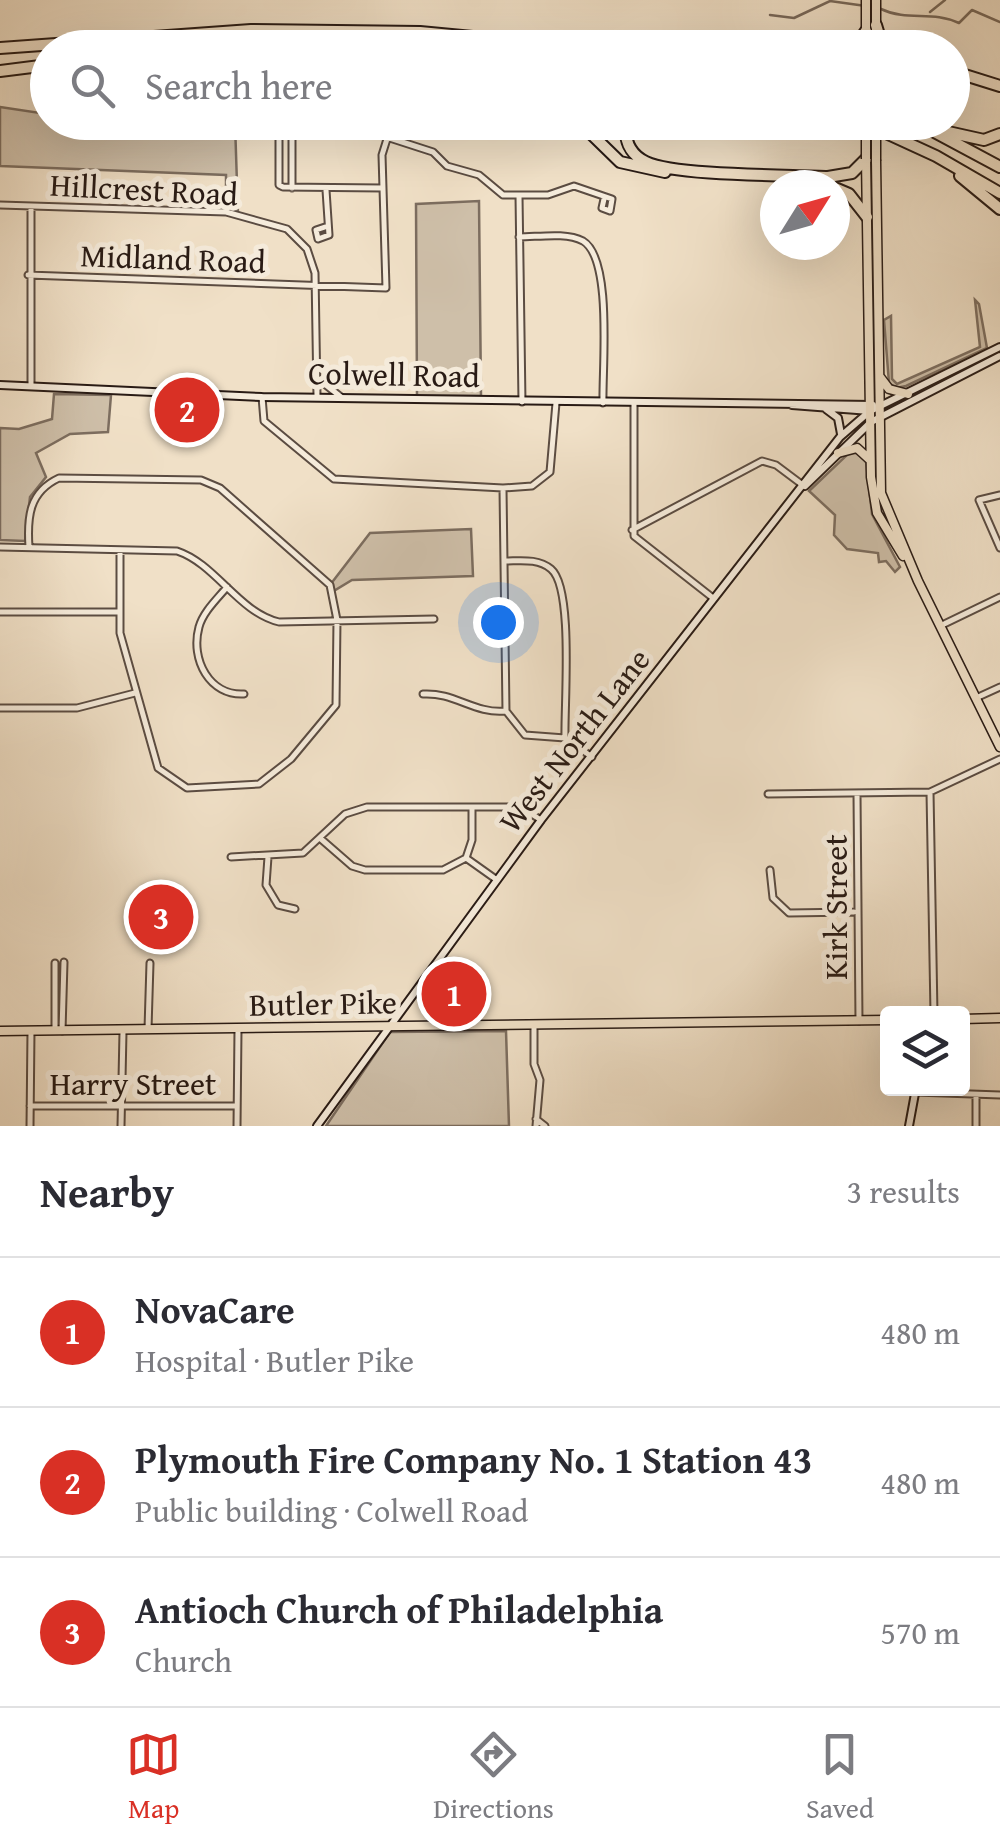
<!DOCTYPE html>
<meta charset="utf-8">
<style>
body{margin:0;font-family:"Gentium Book Plus",serif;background:#f2f2f3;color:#2b2b33}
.controls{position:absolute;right:30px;bottom:30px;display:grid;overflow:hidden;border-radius:10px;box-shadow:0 10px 40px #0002}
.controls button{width:90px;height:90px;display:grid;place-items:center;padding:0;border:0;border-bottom:2px solid #e1e1e2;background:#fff;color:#2b2b33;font:50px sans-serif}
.compass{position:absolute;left:760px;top:170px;width:90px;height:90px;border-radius:50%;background:#fff;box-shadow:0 10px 40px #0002;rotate:53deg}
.you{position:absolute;left:498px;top:622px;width:35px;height:35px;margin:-25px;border:8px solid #fff;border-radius:50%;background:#1a73e8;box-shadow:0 0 0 15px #1a73e833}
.badge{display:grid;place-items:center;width:65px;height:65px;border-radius:50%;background:#d93025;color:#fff;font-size:32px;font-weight:700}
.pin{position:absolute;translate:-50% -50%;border:5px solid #fff;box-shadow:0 2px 10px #0006}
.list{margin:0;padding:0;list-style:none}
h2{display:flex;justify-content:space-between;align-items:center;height:130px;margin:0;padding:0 40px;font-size:42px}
h2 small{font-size:32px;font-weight:400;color:#7c7c81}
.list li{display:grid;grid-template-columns:65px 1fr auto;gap:30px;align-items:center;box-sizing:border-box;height:150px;padding:0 40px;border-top:2px solid #e1e1e2}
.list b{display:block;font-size:38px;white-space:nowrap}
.list p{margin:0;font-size:32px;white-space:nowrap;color:#7c7c81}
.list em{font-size:32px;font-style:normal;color:#7c7c81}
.icon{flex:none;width:55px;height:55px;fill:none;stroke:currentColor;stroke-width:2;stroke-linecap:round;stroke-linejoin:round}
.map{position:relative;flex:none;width:1000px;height:1126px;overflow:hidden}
.search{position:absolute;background:#fff;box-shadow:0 10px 40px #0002;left:30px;right:30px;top:30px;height:110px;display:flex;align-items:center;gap:25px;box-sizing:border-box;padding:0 35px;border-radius:55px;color:#7c7c81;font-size:38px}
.sheet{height:580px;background:#fff}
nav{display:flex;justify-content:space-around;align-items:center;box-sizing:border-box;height:140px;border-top:2px solid #e1e1e2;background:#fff;font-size:28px;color:#7c7c81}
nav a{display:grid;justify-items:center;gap:5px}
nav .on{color:#d93025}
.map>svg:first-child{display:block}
.green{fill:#cebfa9;stroke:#7c6d5f;stroke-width:2.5}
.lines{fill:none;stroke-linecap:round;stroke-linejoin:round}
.stream{stroke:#78695b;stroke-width:2.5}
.street-casing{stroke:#5b4c42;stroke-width:9}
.secondary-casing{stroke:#291b15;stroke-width:10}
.primary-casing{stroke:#291b15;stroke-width:11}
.highway-casing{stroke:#291b15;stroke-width:14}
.street{stroke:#f5ebdb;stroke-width:5}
.secondary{stroke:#f5ebdb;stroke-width:6}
.primary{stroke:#f0e0c7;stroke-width:8}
.highway{stroke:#f0e0c7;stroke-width:10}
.primary-bridge-casing{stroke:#291b15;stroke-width:11;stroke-linecap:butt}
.primary-bridge{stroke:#f0e0c7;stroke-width:8}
.labels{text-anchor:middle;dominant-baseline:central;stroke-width:10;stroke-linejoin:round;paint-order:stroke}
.street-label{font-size:32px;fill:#291b15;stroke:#f5ebdb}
</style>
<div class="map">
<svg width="1000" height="1126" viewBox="0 0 1000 1126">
<rect width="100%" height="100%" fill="#f0e0c7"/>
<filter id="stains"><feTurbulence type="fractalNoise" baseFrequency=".002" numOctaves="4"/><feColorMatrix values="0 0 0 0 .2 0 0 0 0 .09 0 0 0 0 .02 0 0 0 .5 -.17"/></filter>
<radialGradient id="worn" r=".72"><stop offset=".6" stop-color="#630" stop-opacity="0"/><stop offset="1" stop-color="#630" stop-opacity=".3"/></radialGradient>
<path class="green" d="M 0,107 L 47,114 L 48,122 L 235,123 L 238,214 L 226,212 L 226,175 L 0,166 Z
M 479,201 L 481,396 L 417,396 L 416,204 Z
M 975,300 L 979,304 L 987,348 L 906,386 L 896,388 L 889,383 L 884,320 L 891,316 L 892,379 L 897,384 L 980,347 Z
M 54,394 L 111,395 L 108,432 L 70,434 L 36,453 L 46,477 L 30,497 L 25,541 L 0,540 L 0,428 L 19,429 L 52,419 Z
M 851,451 L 860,453 L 866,461 L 872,514 L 900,567 L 895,572 L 886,561 L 879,562 L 878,553 L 847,549 L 834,535 L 835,515 L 809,491 Z
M 471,529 L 473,576 L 352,580 L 332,592 L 330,585 L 370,533 Z
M 506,1031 L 509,1126 L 326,1126 L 390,1032 Z"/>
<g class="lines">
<path class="stream" d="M 881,9 C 908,22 932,10 959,23 L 972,10 L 1000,22
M 930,12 L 945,0
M 770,15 L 794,18 L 830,1 L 873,7"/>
<defs>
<path id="street" d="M 292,133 L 292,188
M 382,188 L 283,187 L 279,185 L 279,135 L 365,130 L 433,152 L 447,166 L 479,175 L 503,195 L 548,195 L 574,186 L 612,199 L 610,211 L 602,208 L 604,199
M 519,196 L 522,402
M 0,205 L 226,212 L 287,229 L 307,249 L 315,273 L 317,396
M 325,227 L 316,230 L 318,239 L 329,235 L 326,190
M 519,237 C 538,237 566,232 583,241 C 613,259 602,369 603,403
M 28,275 L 386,288 L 382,155 L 387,139
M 317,378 L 341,397
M 31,385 L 31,206
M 262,397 L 264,421 L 334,479 L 503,488 L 532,486 L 550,472 L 556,403
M 634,403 L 634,536 L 713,598
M 503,489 L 506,711 L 525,735 L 565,738 L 592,757
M 1000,495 L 979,500 L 1000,548
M 632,530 L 762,461 L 776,465 L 804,486
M 0,547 L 177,551 C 216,564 238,612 279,622 L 434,619
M 29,547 C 27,517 29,492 59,478 L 201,480 L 220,488 L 330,585 L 337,620 L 336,705 L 291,759 L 259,784 L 187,788 L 158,768 L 120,633 L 120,551
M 505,561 C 520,561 538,558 551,569 C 574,588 564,705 565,738
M 227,587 C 217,599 203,612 199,627 C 190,660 210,696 244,694
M 0,612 L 117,612
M 940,626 L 1000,597
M 423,694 C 454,692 475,714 505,711
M 976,698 L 1000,687
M 0,708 L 77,708 L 135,693
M 930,792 L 934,1014
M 768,794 L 930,792 L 1000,759
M 857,794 L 859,1021
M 321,839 L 352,866 L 365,870 L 443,870 L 466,858 L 472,840 L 472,808
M 231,857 L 303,853 L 345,814 L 367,807 L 508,807 L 522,808 L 541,820
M 268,857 L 266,885 L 278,905 L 295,909
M 466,858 L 497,880
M 770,870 L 773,898 L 789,913 L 854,912
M 534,1026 L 534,1064 L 540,1080 L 536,1126
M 148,1029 L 150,963
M 55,1030 L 55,963
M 62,1031 L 64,962
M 915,1092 L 1000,1095
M 30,1106 L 237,1106
M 536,1119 L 545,1126
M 30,1126 L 31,1031
M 121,1126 L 123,1032
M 237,1126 L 238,1030
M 976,1126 L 976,1096"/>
<path id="secondary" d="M 0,385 L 262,397 L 873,405
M 792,405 L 870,411
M 826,409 L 838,418 L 841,434
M 805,486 L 871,422 L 1000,356
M 317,1126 L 541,820 L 840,437 L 870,411 L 1000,347
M 909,1126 L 916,1088"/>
<path id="primary" d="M 866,0 L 866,48
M 876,0 L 876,48
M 866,159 L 871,477 L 877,513 L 903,556
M 876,161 L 881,493 L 918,581 L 1000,747
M 880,377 L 889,389 L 908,394
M 838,453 L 857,448 L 869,459
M 962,1019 L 1000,1018
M 0,1031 L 888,1020"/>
<path id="highway" d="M 876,25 L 883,48
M 584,41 L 688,48
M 0,48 L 251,30 L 420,32 L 591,48
M 854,48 L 866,31
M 0,71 L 48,65
M 952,71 L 1000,86
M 579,122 L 620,162 L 665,172
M 626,122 C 624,139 629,154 646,162 C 675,176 789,175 828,177 L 852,173 L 866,159
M 862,122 L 936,156 L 1000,193
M 916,122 L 1000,167
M 948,132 L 984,140 L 1000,134
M 960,176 L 1000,209
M 835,188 L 849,194 L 867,217"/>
</defs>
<use href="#street" class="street-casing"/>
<use href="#secondary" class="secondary-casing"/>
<use href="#primary" class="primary-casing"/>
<use href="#highway" class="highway-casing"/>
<use href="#street" class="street"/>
<use href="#secondary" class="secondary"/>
<use href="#primary" class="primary"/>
<use href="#highway" class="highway"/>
<defs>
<path id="primary-bridge" d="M 866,122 L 866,159
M 876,122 L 876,161"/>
</defs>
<use href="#primary-bridge" class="primary-bridge-casing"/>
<use href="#primary-bridge" class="primary-bridge"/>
</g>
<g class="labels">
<g class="street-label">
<text transform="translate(144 189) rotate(3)">Hillcrest Road</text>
<text transform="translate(173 258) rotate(2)">Midland Road</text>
<text transform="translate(394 374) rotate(1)">Colwell Road</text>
<text transform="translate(574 740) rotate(-52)">West North Lane</text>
<text transform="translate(835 907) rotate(-90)">Kirk Street</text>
<text transform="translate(323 1003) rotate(-1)">Butler Pike</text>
<text x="133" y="1083">Harry Street</text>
</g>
</g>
<rect width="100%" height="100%" filter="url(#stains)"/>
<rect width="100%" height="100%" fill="url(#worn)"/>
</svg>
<div class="controls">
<button><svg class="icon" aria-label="layers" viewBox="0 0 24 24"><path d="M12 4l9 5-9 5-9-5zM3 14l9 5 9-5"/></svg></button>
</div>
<svg class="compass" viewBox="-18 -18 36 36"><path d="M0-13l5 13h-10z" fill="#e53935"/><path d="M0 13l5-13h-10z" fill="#7c7c81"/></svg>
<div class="you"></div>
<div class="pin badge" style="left:454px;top:994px">1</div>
<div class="pin badge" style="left:187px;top:410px">2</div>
<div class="pin badge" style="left:161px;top:917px">3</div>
<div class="search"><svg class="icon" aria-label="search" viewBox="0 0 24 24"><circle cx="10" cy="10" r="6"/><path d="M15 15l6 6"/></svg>Search here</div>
</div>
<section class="sheet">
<h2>Nearby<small>3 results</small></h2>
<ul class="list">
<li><span class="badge">1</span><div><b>NovaCare</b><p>Hospital · Butler Pike</p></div><em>480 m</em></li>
<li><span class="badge">2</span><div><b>Plymouth Fire Company No. 1 Station 43</b><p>Public building · Colwell Road</p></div><em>480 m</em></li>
<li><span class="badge">3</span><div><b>Antioch Church of Philadelphia</b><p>Church</p></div><em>570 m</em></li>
</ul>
</section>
<nav>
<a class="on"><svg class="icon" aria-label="map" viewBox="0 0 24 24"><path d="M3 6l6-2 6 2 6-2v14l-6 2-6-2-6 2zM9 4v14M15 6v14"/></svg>Map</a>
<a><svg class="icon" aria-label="directions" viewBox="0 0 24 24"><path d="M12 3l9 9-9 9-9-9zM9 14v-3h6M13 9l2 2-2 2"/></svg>Directions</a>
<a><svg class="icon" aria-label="saved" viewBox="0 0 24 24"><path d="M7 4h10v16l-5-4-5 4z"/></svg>Saved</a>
</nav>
